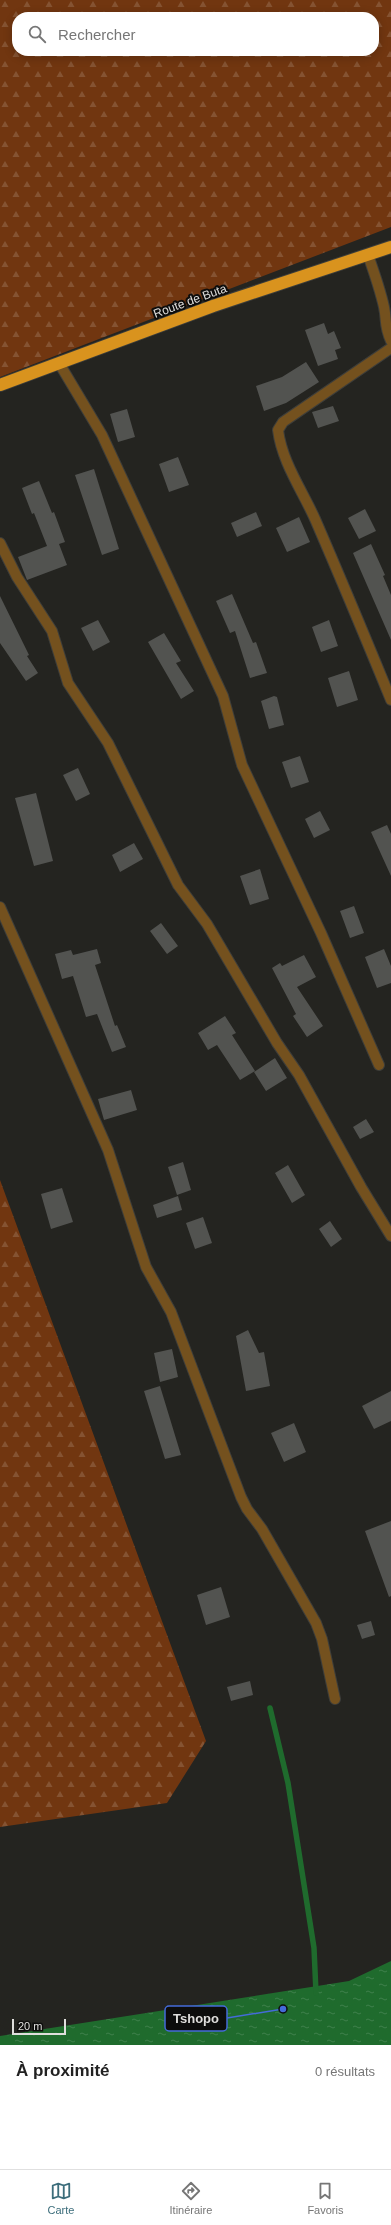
<!DOCTYPE html>
<html lang="fr">
<meta charset="utf-8">
<style>
body{margin:0;font-family:Helvetica,sans-serif;background:#f6f6f6;color:#222}
.scale{position:absolute;left:12px;bottom:10px;width:54px;box-sizing:border-box;padding-left:4px;border:2px solid #dfdedc;border-top:0;font-size:11px;line-height:14px;white-space:nowrap;color:#dfdedc;-webkit-text-stroke:3px #0d0d0c;paint-order:stroke}
.list{margin:0;padding:0;list-style:none}
h2{display:flex;justify-content:space-between;align-items:center;height:52px;margin:0;padding:0 16px;font-size:17px}
h2 small{font-size:13px;font-weight:400;color:#767676}
.icon{flex:none;width:22px;height:22px;fill:none;stroke:currentColor;stroke-width:2;stroke-linecap:round;stroke-linejoin:round}
.map{position:relative;flex:none;width:391px;height:2045px;overflow:hidden}
.search{position:absolute;background:#fff;box-shadow:0 2px 10px #0003;left:12px;right:12px;top:12px;height:44px;display:flex;align-items:center;gap:10px;box-sizing:border-box;padding:0 14px;border-radius:16px;color:#767676;font-size:15px}
.sheet{height:124px;background:#fff}
nav{display:flex;justify-content:space-around;align-items:center;box-sizing:border-box;height:56px;border-top:1px solid #e0e0e0;background:#fff;font-size:11px;color:#767676}
nav a{display:grid;justify-items:center;gap:2px}
nav .on{color:#3c6d7b}
.map>svg:first-child{display:block}
.forest{fill:url(#forest-firs);fill-rule:evenodd}
.water{fill:url(#water-ripples)}
.lines{fill:none;stroke-linecap:round;stroke-linejoin:round}
.stream{stroke:#1f6b2d;stroke-width:5.5}
.building{fill:#525350}
.minor-casing{stroke:#3e3e3a;stroke-width:12}
.highway-casing{stroke:#3e3e3a;stroke-width:14}
.minor{stroke:#74511e;stroke-width:10}
.highway{stroke:#d9931e;stroke-width:12}
.labels{text-anchor:middle;dominant-baseline:central;stroke-width:4;stroke-linejoin:round;paint-order:stroke}
.street-label{font-size:12px;fill:#dfdedc;stroke:#0d0d0c}
.leader{fill:none;stroke:#446bd9;stroke-width:1.5}
.callout-dot{fill:#446bd9;stroke:#0d0d0c;stroke-width:1.5}
.callout{fill:#0d0d0c;stroke:#446bd9;stroke-width:1.5}
.callout-label{font-size:13px;text-anchor:middle;font-weight:bold;fill:#dfdedc}
</style>
<div class="map">
<svg width="391" height="2045" viewBox="0 0 391 2045">
<defs>
<pattern id="forest-firs" width="22" height="20" patternUnits="userSpaceOnUse"><rect width="22" height="20" fill="#713610"/><path d="M5 1l3.5 6h-7zM16 11l3.5 6h-7z" fill="#855332"/></pattern>
<pattern id="water-ripples" width="26" height="14" patternUnits="userSpaceOnUse"><rect width="26" height="14" fill="#1f6b2d"/><path d="M2 4q2-2 4 0t4 0M15 11q2-2 4 0t4 0" fill="none" stroke="#3f804b"/></pattern>
</defs>
<rect width="100%" height="100%" fill="#242420"/>
<path class="forest" d="M 0,0 L 391,0 L 391,227 L 0,377 ZM 17,17 L 374,17 L 374,51 L 17,51 Z
M 0,1180 L 206,1741 L 167,1803 L 0,1827 Z"/>
<path class="water" d="M 391,1961 L 391,2045 L 0,2045 L 0,2036 L 349,1981 Z"/>
<g class="lines">
<path class="stream" d="M 270,1708 L 288,1783 L 314,1948 L 316,1993"/>
</g>
<path class="building" d="M 324,323 L 328,334 L 334,331 L 341,348 L 335,350 L 338,359 L 318,366 L 305,330 Z
M 306,362 L 319,382 L 286,403 L 264,411 L 256,386 L 282,377 Z
M 333,406 L 339,421 L 318,428 L 312,412 Z
M 127,409 L 135,437 L 118,442 L 110,414 Z
M 178,457 L 189,485 L 169,492 L 159,464 Z
M 94,469 L 119,549 L 102,555 L 75,475 Z
M 39,481 L 52,513 L 54,512 L 65,542 L 59,544 L 67,565 L 27,580 L 18,557 L 47,546 L 34,513 L 32,514 L 22,488 Z
M 365,509 L 376,531 L 359,539 L 348,518 Z
M 256,512 L 262,526 L 237,537 L 231,523 Z
M 299,517 L 310,542 L 287,552 L 276,528 Z
M 371,544 L 385,575 L 383,576 L 391,595 L 391,640 L 353,553 Z
M 232,594 L 253,643 L 256,642 L 267,673 L 250,678 L 235,631 L 230,633 L 216,601 Z
M 0,596 L 29,655 L 27,656 L 38,673 L 26,681 L 0,643 Z
M 98,620 L 110,642 L 93,651 L 81,628 Z
M 329,620 L 338,646 L 321,652 L 312,627 Z
M 164,633 L 181,661 L 176,663 L 194,691 L 181,699 L 148,642 Z
M 349,671 L 358,700 L 337,707 L 328,678 Z
M 274,696 L 277,697 L 284,725 L 269,729 L 261,701 Z
M 300,756 L 309,782 L 291,788 L 282,762 Z
M 78,768 L 90,794 L 76,801 L 63,775 Z
M 36,793 L 53,861 L 34,866 L 15,798 Z
M 320,811 L 330,830 L 314,838 L 305,819 Z
M 387,825 L 391,834 L 391,876 L 371,832 Z
M 134,843 L 143,859 L 120,872 L 112,855 Z
M 260,869 L 269,899 L 250,905 L 240,876 Z
M 354,906 L 364,933 L 350,938 L 340,911 Z
M 161,923 L 178,946 L 167,954 L 150,931 Z
M 97,949 L 101,963 L 95,965 L 115,1026 L 117,1025 L 126,1047 L 112,1052 L 97,1014 L 86,1017 L 73,976 L 62,979 L 55,954 L 71,950 L 73,955 Z
M 384,949 L 391,966 L 391,983 L 377,988 L 365,957 Z
M 304,955 L 316,977 L 297,987 L 323,1026 L 307,1037 L 293,1016 L 296,1014 L 272,968 L 280,963 L 282,966 Z
M 225,1016 L 236,1033 L 232,1035 L 255,1071 L 240,1080 L 217,1045 L 208,1050 L 198,1033 Z
M 275,1058 L 287,1078 L 266,1091 L 254,1072 Z
M 131,1090 L 137,1110 L 104,1120 L 98,1099 Z
M 366,1119 L 374,1132 L 360,1139 L 353,1127 Z
M 183,1162 L 191,1190 L 177,1195 L 168,1167 Z
M 288,1165 L 305,1195 L 292,1203 L 275,1173 Z
M 62,1188 L 73,1222 L 51,1229 L 41,1194 Z
M 178,1196 L 182,1210 L 157,1218 L 153,1205 Z
M 203,1217 L 212,1243 L 195,1249 L 186,1223 Z
M 330,1221 L 342,1239 L 331,1247 L 319,1229 Z
M 248,1330 L 259,1353 L 264,1352 L 270,1386 L 246,1391 L 236,1336 Z
M 172,1349 L 178,1377 L 160,1382 L 154,1353 Z
M 160,1386 L 181,1455 L 165,1459 L 144,1391 Z
M 391,1391 L 391,1421 L 374,1429 L 362,1406 Z
M 294,1423 L 306,1452 L 284,1462 L 271,1433 Z
M 391,1521 L 391,1596 L 389,1597 L 365,1531 Z
M 221,1587 L 230,1617 L 206,1625 L 197,1595 Z
M 371,1621 L 375,1635 L 362,1639 L 357,1625 Z
M 250,1681 L 253,1695 L 231,1701 L 227,1687 Z"/>
<g class="lines">
<defs>
<path id="minor" d="M 368,255 C 374,272 380,289 384,307 C 387,321 384,326 391,341
M 391,348 L 283,422 L 278,430 C 282,462 302,490 315,519 C 341,579 366,639 391,700
M 59,363 L 102,435 L 223,696 L 242,765 L 321,933 L 379,1065
M 0,543 L 17,577 L 52,631 L 68,683 L 108,743 L 178,885 L 207,924 L 277,1043 L 299,1075 L 361,1187 L 391,1236
M 0,907 L 108,1150 L 146,1267 L 171,1312 L 241,1497 L 247,1509 L 262,1529 L 316,1623 L 322,1639 L 335,1699"/>
<path id="highway" d="M 0,385 L 213,306 L 391,247"/>
</defs>
<use href="#minor" class="minor-casing"/>
<use href="#highway" class="highway-casing"/>
<use href="#minor" class="minor"/>
<use href="#highway" class="highway"/>
</g>
<g class="labels">
<g class="street-label">
<text transform="translate(190 301) rotate(-20)">Route de Buta</text>
</g>
</g>
<path class="leader" d="M283 2009L227 2018"/>
<circle class="callout-dot" cx="283" cy="2009" r="4"/>
<rect class="callout" x="165" y="2006" width="62" height="25" rx="4"/>
<g class="callout-label">
<text x="196" y="2023">Tshopo</text>
</g>
</svg>
<div class="scale">20 m</div>
<div class="search"><svg class="icon" aria-label="search" viewBox="0 0 24 24"><circle cx="10" cy="10" r="6"/><path d="M15 15l6 6"/></svg>Rechercher</div>
</div>
<section class="sheet">
<h2>À proximité<small>0 résultats</small></h2>
<ul class="list">
</ul>
</section>
<nav>
<a class="on"><svg class="icon" aria-label="map" viewBox="0 0 24 24"><path d="M3 6l6-2 6 2 6-2v14l-6 2-6-2-6 2zM9 4v14M15 6v14"/></svg>Carte</a>
<a><svg class="icon" aria-label="directions" viewBox="0 0 24 24"><path d="M12 3l9 9-9 9-9-9zM9 14v-3h6M13 9l2 2-2 2"/></svg>Itinéraire</a>
<a><svg class="icon" aria-label="saved" viewBox="0 0 24 24"><path d="M7 4h10v16l-5-4-5 4z"/></svg>Favoris</a>
</nav>
